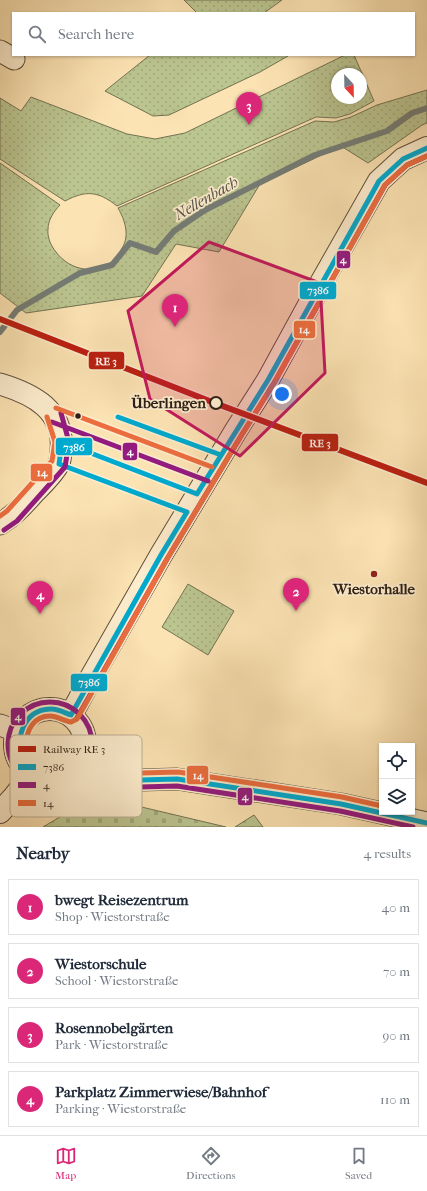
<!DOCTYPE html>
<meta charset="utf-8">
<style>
body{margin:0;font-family:"IM FELL French Canon",serif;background:#f2f2f3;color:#1f2937}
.controls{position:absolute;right:12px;bottom:12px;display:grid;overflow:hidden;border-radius:0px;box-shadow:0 1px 3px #0004}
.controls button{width:36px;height:36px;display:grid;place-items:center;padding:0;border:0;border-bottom:1px solid #e0e1e3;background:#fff;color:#1f2937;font:20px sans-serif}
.compass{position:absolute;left:331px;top:68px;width:36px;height:36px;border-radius:50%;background:#fff;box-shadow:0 1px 3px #0004;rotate:158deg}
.you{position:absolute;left:282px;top:394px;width:14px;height:14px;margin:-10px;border:3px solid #fff;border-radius:50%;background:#1a73e8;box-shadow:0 0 0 6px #1a73e833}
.badge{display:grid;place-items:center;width:26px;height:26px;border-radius:50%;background:#db2777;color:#fff;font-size:13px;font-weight:700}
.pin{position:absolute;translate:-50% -33px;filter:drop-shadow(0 1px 2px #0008)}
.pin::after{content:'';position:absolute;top:21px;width:14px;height:12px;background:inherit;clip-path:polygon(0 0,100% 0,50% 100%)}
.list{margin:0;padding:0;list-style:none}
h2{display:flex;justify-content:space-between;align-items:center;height:52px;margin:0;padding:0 16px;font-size:17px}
h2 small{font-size:13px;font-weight:400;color:#747a83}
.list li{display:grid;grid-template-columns:26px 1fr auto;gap:12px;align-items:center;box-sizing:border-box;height:56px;margin:0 8px 8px;padding:0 8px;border:1px solid #e0e1e3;border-radius:0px}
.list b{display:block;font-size:15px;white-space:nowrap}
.list p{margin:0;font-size:13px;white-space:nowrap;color:#747a83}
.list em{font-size:13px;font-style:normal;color:#747a83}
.icon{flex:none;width:22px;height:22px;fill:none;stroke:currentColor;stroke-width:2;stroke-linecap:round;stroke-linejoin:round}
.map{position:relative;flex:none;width:427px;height:827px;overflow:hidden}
.search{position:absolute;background:#fff;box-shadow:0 1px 3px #0004;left:12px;right:12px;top:12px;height:44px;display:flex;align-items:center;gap:10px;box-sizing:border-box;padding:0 14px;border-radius:0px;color:#747a83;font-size:15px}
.sheet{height:308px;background:#fff}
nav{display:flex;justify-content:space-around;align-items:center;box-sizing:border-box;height:56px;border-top:1px solid #e0e1e3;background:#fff;font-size:11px;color:#747a83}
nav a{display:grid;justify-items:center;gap:2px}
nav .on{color:#db2777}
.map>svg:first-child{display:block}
.cemetery{fill:url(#cemetery-stones);stroke:#737252}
.park{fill:url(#park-dots);stroke:#737252;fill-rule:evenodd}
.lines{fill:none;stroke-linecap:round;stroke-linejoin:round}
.stream{stroke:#747c76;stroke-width:6}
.minor-casing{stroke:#5f4f3c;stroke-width:23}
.tertiary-casing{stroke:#5f4f3c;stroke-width:24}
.minor{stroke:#fdedce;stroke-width:21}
.tertiary{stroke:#fdedce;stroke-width:22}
.bus-1-casing{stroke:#fdedce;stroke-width:8}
.bus-2-casing{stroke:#fdedce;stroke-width:8}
.bus-3-casing{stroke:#fdedce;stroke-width:8}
.bus-1{stroke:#00a9ce;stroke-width:5}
.bus-2{stroke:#931a7f;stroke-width:5}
.bus-3{stroke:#ec6d3e;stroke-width:5}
.rail-1-casing{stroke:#fdedce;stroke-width:9}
.rail-1{stroke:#bb1e10;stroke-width:6}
.marked{fill:#c2185b;fill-opacity:0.2;stroke:#c2185b;stroke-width:3;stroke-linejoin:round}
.stop-dot{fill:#fdedce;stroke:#2b1e14;stroke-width:2}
.bus-dot{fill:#2b1e14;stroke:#fdedce;stroke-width:1.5}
.poi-dot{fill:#8f2418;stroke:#fdedce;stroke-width:1.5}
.labels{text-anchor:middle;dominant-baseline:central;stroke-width:3.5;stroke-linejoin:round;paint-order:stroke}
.stop-label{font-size:15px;font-weight:bold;fill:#2b1e14;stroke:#fdedce;text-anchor:end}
.poi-label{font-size:15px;font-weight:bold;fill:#2b1e14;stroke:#fdedce}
.water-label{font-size:16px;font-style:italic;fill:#55554d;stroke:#fdedce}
.key{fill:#fdedce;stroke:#beaf96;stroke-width:1}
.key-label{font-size:11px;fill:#2b1e14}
.line-badge{stroke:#fdedce;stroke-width:1.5}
.badge-label{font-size:11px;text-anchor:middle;font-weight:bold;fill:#fff}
</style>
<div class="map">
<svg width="427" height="827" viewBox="0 0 427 827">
<defs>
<pattern id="cemetery-stones" width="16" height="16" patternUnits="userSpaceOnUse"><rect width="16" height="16" fill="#bbc590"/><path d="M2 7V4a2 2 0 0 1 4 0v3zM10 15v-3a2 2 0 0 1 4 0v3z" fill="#a1a97b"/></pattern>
<pattern id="park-dots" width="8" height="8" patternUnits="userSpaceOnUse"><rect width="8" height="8" fill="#bbc590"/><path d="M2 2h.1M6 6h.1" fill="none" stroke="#a1a97b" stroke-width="1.8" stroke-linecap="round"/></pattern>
</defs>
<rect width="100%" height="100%" fill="#fce3b3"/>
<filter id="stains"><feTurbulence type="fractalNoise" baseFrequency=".005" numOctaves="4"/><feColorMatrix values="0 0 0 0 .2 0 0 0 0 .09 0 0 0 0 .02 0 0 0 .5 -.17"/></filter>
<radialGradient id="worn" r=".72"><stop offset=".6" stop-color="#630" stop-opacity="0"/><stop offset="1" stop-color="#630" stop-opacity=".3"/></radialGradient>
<path class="cemetery" d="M 95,796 L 226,827 L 43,827 Z
M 254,815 L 263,827 L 235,827 Z"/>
<path class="park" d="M 184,0 L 282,0 L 264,13 L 197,13 Z
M 150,55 L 287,55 L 288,56 L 260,72 L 169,115 L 153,116 L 105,91 Z
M 345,55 L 354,55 L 374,101 L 350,114 L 336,118 L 316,117 L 117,206 C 98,191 86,190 65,201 L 0,159 L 0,98 L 21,111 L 31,97 L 127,134 L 155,139 L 185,133 ZM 337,74 L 361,74 L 361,98 L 337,98 Z
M 427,90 L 427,123 L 422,125 L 368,163 L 341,146 L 260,184 L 219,252 L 176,244 L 142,296 L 26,313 L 0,293 L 0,163 L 60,205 C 54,211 48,220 48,229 C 47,237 51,246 56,252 C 70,271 97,276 115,259 C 118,256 120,252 122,248 C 130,236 125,220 118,208 L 315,121 L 334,122 L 351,117 L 377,105 Z
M 188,584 L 234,611 L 208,655 L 162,627 Z"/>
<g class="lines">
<path class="stream" d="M 0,332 L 17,310 L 80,273 L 112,265 L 130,243 L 156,252 L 174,231 L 205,210 L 315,155 L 387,131 L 412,113 L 427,108"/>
<defs>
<path id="minor" d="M 0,51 L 14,59
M 0,384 C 33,394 65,410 61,451 C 60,455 61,460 59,463 C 57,469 41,486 36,491 C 24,504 15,515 0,524
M 0,725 L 17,731
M 82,761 L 106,773 L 141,780 L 177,779 L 341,804 L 427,823"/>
<path id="tertiary" d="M15 744a35 35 0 1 1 70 0a35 35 0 1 1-70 0Z
M 71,715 L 88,683 L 161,555 L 235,432 L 268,380 L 321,283 L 379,181 L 403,159 L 427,148
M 0,812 L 14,797 L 32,774"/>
</defs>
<use href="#minor" class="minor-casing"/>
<use href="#tertiary" class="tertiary-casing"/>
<use href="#minor" class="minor"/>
<use href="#tertiary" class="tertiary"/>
<defs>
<path id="bus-1" d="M 427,148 L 403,159 L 379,181 L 268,380 L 197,494 L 62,442 L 59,464 L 187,512 L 161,555 L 71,715 C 65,713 57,708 50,709 C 23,710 14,740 23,762 C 26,768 33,774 39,776 C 58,782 70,776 82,761 L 106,773 L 141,780 L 177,779 L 341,804 L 427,823
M 118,417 L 221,455"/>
<path id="bus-2" d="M 52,422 L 208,481
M 4,530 L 17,521 L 65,467 L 69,442 L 61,413
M8 744a42 42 0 1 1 84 0a42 42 0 1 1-84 0Z
M 77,718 L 167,559 L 241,436 L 274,383 L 385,185 L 407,165 L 427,156
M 79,767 L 104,780 L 140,787 L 177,786 L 340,811 L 413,827"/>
<path id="bus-3" d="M 56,408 L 212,467
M 0,516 L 7,511 L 52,461 L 55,442 L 47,417
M 382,806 L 342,797 L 178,772 L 142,773 L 108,766 L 83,754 C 72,756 68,772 51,772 C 19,772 18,716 50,716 C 57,716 64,721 71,722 L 77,719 L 167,559 L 241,436 L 274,383 L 385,185 L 407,165 L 427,156"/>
</defs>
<use href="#bus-1" class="bus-1-casing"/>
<use href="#bus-2" class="bus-2-casing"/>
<use href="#bus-3" class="bus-3-casing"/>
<use href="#bus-1" class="bus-1"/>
<use href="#bus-2" class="bus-2"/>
<use href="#bus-3" class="bus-3"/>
<defs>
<path id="rail-1" d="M 0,319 L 212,402 L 427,483"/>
</defs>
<use href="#rail-1" class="rail-1-casing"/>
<use href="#rail-1" class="rail-1"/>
</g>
<path class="marked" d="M 209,242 L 320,283 L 325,373 L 240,456 L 150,399 L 128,311 Z"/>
<circle class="stop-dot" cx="216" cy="403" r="6"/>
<circle class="bus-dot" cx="78" cy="416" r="3.5"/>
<circle class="poi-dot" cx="374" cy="574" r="4"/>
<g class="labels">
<g class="stop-label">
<text x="206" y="403">Überlingen</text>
</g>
<g class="poi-label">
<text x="374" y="589">Wiestorhalle</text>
</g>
<g class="water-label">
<text transform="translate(206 198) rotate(-30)">Nellenbach</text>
</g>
</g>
<rect x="10" y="735" width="132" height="82" rx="6" class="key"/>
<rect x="18" y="746" width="18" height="6" fill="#bb1e10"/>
<rect x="18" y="764" width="18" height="6" fill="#00a9ce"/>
<rect x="18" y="782" width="18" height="6" fill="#931a7f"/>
<rect x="18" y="800" width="18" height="6" fill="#ec6d3e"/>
<g class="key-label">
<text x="43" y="753">Railway RE 3</text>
<text x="43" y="771">7386</text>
<text x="43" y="789">4</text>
<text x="43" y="807">14</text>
</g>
<g class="line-badge">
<rect x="336" y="250" width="15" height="19" rx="4" fill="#931a7f"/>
<rect x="299" y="281" width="38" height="19" rx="4" fill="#00a9ce"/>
<rect x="293" y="320" width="23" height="19" rx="4" fill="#ec6d3e"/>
<rect x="88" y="351" width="37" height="19" rx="4" fill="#bb1e10"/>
<rect x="301" y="433" width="38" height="19" rx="4" fill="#bb1e10"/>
<rect x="55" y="437" width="38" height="19" rx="4" fill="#00a9ce"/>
<rect x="122" y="442" width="16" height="19" rx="4" fill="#931a7f"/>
<rect x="30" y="463" width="23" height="19" rx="4" fill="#ec6d3e"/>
<rect x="70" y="673" width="38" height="19" rx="4" fill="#00a9ce"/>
<rect x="10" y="707" width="16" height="19" rx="4" fill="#931a7f"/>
<rect x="186" y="765" width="23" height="20" rx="4" fill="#ec6d3e"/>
<rect x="237" y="787" width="16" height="19" rx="4" fill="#931a7f"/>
</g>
<g class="badge-label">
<text x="343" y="263">4</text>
<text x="318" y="294">7386</text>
<text x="304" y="333">14</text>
<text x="106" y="365">RE 3</text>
<text x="320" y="447">RE 3</text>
<text x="74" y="451">7386</text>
<text x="130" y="455">4</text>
<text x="42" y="476">14</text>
<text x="89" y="686">7386</text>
<text x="18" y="720">4</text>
<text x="198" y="779">14</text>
<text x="245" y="800">4</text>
</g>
<rect width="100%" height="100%" filter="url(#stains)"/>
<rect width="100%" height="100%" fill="url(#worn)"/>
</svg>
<div class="controls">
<button><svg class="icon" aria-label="locate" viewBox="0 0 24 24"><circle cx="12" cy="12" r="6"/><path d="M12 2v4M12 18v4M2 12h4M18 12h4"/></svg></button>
<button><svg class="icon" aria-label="layers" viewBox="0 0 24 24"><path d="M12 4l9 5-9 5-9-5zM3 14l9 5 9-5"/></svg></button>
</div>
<svg class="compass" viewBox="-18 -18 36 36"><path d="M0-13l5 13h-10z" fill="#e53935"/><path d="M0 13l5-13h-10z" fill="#747a83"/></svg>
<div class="you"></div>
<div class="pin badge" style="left:175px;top:327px">1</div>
<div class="pin badge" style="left:296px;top:611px">2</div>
<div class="pin badge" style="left:249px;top:125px">3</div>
<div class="pin badge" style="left:40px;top:614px">4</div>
<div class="search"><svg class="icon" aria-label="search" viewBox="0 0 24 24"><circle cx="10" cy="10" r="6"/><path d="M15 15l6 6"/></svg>Search here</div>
</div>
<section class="sheet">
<h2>Nearby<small>4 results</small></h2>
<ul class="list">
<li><span class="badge">1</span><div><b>bwegt Reisezentrum</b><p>Shop · Wiestorstraße</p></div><em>40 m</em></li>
<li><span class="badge">2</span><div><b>Wiestorschule</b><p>School · Wiestorstraße</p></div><em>70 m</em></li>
<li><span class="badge">3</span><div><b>Rosennobelgärten</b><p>Park · Wiestorstraße</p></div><em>90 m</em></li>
<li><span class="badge">4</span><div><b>Parkplatz Zimmerwiese/Bahnhof</b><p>Parking · Wiestorstraße</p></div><em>110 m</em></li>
</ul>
</section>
<nav>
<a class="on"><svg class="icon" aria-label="map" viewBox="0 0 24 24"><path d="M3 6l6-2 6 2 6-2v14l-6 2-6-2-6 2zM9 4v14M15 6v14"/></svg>Map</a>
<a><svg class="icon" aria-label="directions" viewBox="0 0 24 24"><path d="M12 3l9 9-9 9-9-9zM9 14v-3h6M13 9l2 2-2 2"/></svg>Directions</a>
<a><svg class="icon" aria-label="saved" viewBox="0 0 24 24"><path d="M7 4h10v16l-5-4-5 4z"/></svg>Saved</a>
</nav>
